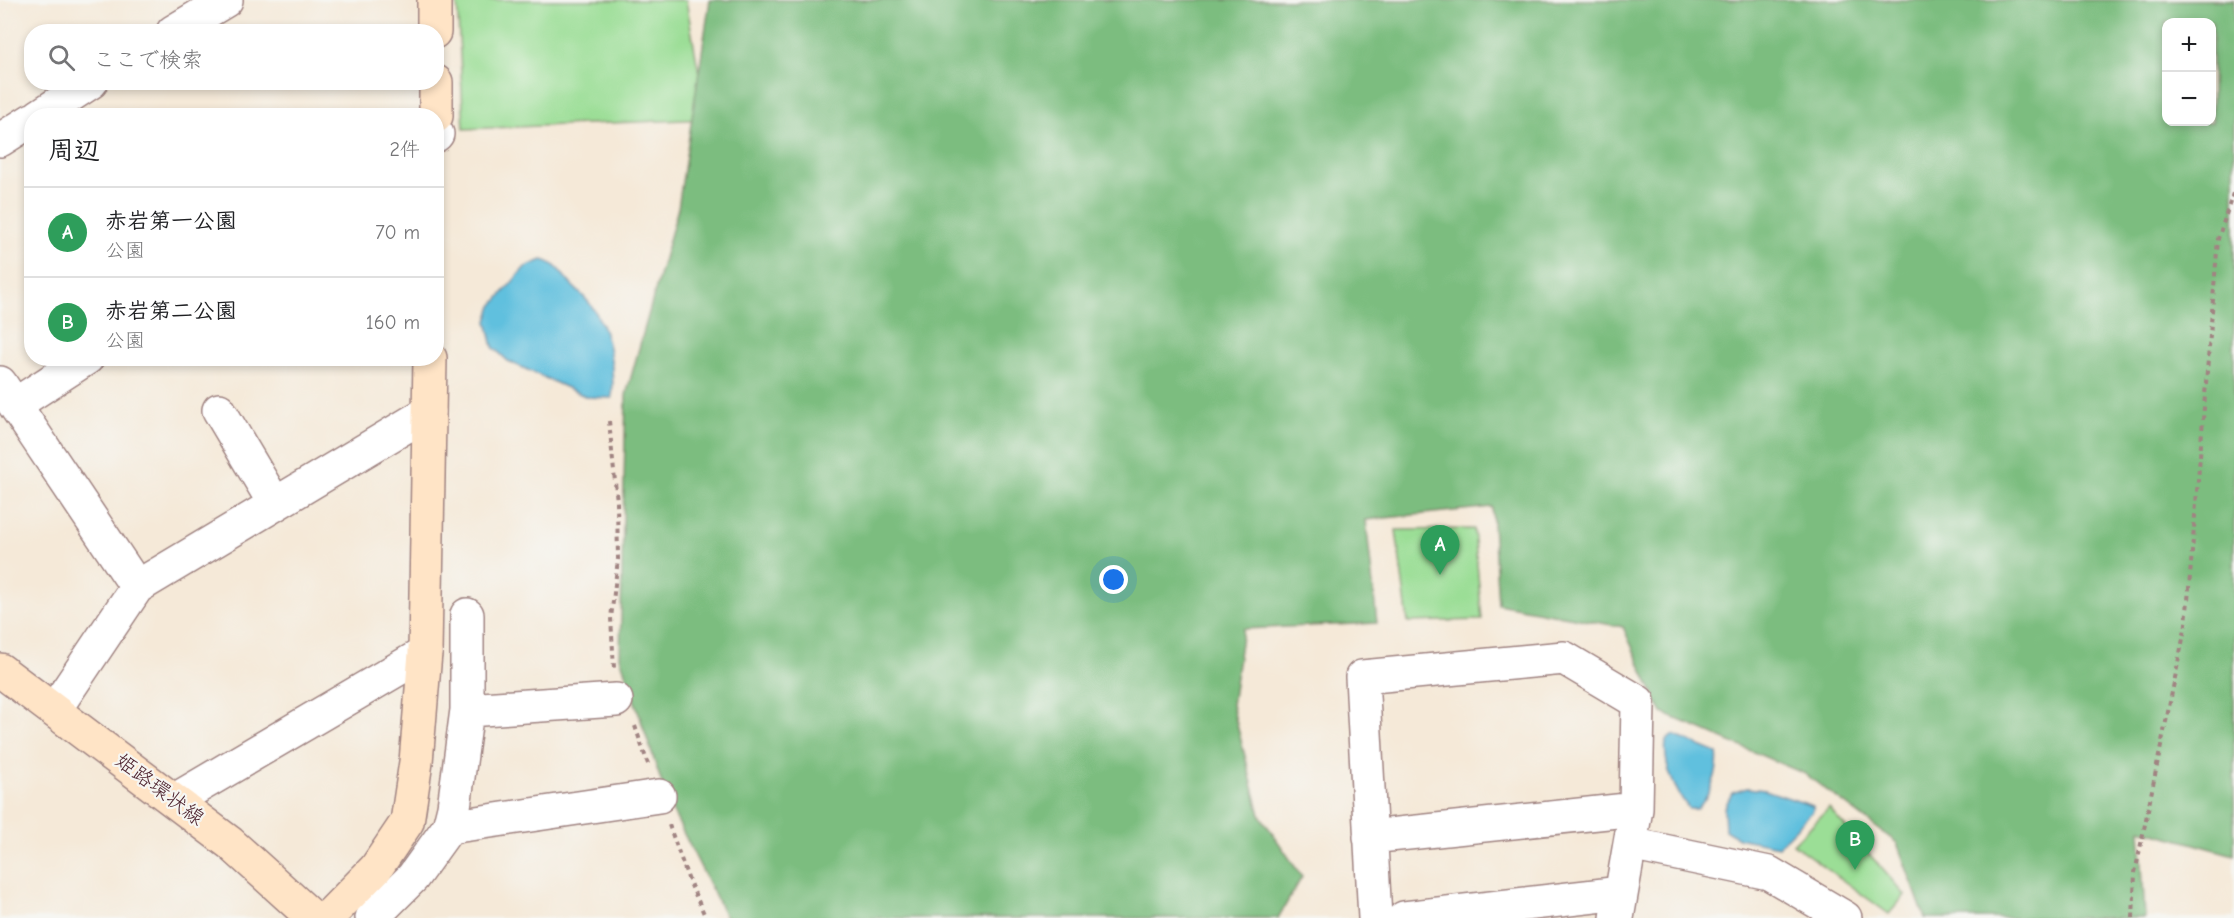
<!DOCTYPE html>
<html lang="ja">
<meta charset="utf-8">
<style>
body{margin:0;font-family:"Comic Neue","Klee One",sans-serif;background:#f2f2f2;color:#202124}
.controls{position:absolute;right:18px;top:18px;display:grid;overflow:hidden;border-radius:12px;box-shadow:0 3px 9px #0003}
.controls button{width:54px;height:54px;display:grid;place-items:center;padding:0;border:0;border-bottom:2px solid #e0e0e0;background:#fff;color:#202124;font:30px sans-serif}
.you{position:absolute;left:1114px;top:580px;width:21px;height:21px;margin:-15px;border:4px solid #fff;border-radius:50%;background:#1a73e8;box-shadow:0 0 0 9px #1a73e833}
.badge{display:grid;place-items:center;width:39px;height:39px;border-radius:50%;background:#b45309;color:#fff;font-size:20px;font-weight:700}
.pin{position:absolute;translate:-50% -50px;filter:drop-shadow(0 2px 3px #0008)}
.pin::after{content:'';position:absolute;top:32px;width:21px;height:18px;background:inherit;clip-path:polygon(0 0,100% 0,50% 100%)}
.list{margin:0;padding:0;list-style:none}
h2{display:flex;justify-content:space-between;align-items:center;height:78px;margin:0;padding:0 24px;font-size:26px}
h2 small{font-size:20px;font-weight:400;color:#757577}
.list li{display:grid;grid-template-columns:39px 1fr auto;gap:18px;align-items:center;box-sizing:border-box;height:90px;padding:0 24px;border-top:2px solid #e0e0e0}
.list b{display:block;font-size:22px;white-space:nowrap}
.list p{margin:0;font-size:20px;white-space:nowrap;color:#757577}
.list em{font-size:20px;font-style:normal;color:#757577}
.icon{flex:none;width:33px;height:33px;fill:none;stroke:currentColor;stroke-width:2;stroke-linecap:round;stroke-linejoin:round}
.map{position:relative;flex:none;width:2234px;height:918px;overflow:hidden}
.search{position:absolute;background:#fff;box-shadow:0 3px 9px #0003;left:24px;top:24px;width:420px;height:66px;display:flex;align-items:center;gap:15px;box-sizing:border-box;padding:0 21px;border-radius:24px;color:#757577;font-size:22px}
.panel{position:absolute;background:#fff;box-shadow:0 3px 9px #0003;left:24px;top:108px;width:420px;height:258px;border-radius:24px}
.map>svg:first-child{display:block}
.green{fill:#9bde96;stroke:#727e60;stroke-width:1.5}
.forest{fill:#7cbd7f;stroke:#636e55;stroke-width:1.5;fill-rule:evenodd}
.water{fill:#60c0de;stroke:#557084;stroke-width:1.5}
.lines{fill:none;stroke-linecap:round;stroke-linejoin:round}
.street-casing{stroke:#a08482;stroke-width:36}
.secondary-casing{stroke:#a08482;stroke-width:36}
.path{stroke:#a08482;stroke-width:4;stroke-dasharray:4.5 4.5;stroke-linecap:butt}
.street{stroke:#fff;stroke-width:33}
.secondary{stroke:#ffe4c6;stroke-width:33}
.labels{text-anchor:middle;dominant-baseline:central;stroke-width:4.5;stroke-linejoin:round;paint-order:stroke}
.street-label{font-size:21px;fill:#4a1f2b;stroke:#f6f6f2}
</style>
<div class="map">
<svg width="2234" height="918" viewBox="0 0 2234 918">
<rect width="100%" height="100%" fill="#f6f6f2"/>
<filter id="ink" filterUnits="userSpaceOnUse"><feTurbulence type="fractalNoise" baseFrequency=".0167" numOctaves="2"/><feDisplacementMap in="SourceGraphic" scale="12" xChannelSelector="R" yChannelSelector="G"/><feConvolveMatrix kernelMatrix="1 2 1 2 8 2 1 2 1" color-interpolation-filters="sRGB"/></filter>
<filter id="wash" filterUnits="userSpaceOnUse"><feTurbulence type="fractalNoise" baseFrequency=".008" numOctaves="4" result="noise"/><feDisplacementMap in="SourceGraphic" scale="24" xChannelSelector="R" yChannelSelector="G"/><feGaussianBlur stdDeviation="1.35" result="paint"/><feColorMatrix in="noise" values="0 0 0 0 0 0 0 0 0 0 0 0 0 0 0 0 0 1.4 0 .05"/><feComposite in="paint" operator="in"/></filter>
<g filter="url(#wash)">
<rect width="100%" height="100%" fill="#f5e9d8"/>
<path class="green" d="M 457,0 L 686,0 L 707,119 L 464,129 Z
M 1474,529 L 1482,620 L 1408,622 L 1396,530 Z
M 1829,808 L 1905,895 L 1889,914 L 1793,844 Z"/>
<path class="forest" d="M 710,0 L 2234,0 L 2234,855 L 2140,829 L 2145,918 L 1925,918 L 1897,843 L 1805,774 L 1662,713 L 1623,627 L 1498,604 L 1492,507 L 1366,520 L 1377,623 L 1243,629 L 1232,705 L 1260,815 L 1302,877 L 1278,918 L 726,918 L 668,802 L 620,657 L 626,395 L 678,208 ZM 2166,22 L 2212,22 L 2212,122 L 2166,122 Z"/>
<path class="water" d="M 542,260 C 556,263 561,273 570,283 C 576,290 584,296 590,304 C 609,329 615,367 612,398 L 587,397 L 508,361 L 493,347 L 487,321 L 492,306 L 525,267 Z
M 1673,735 L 1717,753 C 1720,771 1709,797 1697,809 L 1689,809 C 1675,790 1663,765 1666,741 Z
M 1747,788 L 1765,790 L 1813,806 L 1813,811 L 1778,846 L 1738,838 L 1725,830 L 1724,809 L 1732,793 Z"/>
</g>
<g filter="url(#ink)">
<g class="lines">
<defs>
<path id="street" d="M 173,32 L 226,0
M 39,116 L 91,82
M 436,135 L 437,134
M 0,140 L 32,120
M 0,383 L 137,587 L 55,709
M 16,404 L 87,358
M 219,410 L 275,504
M 137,587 L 429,412
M 467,710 L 616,700
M 175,800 L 425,653
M 449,827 L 659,796
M 1370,837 L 1636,809
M 1630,844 L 1769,873 L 1845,918
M 372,918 L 413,877 L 449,827 L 454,807 L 467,710 L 467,615
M 1375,918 L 1362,677 L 1564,658 L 1638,702 L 1636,809 L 1617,918
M 1404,918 L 1621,893"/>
<path id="secondary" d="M 434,0 L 434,32
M 436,82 L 436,116
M 0,670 L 230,843 L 313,918
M 327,918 L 376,868 L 407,822 L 416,762 L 425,653 L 430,358"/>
</defs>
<use href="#street" class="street-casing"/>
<use href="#secondary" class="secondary-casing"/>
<path class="path" d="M 609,421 L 617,502 L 618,559 L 611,618 L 614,668
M 635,726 L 648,764
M 669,825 L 689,881 L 706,918
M 2133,918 L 2135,873 L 2186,624 L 2218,239 L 2234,190"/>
<use href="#street" class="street"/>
<use href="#secondary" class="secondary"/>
</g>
</g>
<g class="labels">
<g class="street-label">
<text transform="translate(160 789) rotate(37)">姫路環状線</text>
</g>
</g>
</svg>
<div class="controls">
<button>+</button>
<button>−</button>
</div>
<div class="you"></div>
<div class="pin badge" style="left:1440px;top:575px;background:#2e9e5b">A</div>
<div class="pin badge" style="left:1855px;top:870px;background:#2e9e5b">B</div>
<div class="search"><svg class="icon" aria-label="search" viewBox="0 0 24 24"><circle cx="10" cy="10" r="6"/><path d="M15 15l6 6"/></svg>ここで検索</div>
<section class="panel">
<h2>周辺<small>2件</small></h2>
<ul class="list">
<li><span class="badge" style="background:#2e9e5b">A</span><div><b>赤岩第一公園</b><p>公園</p></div><em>70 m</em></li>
<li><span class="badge" style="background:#2e9e5b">B</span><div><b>赤岩第二公園</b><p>公園</p></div><em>160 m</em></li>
</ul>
</section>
</div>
